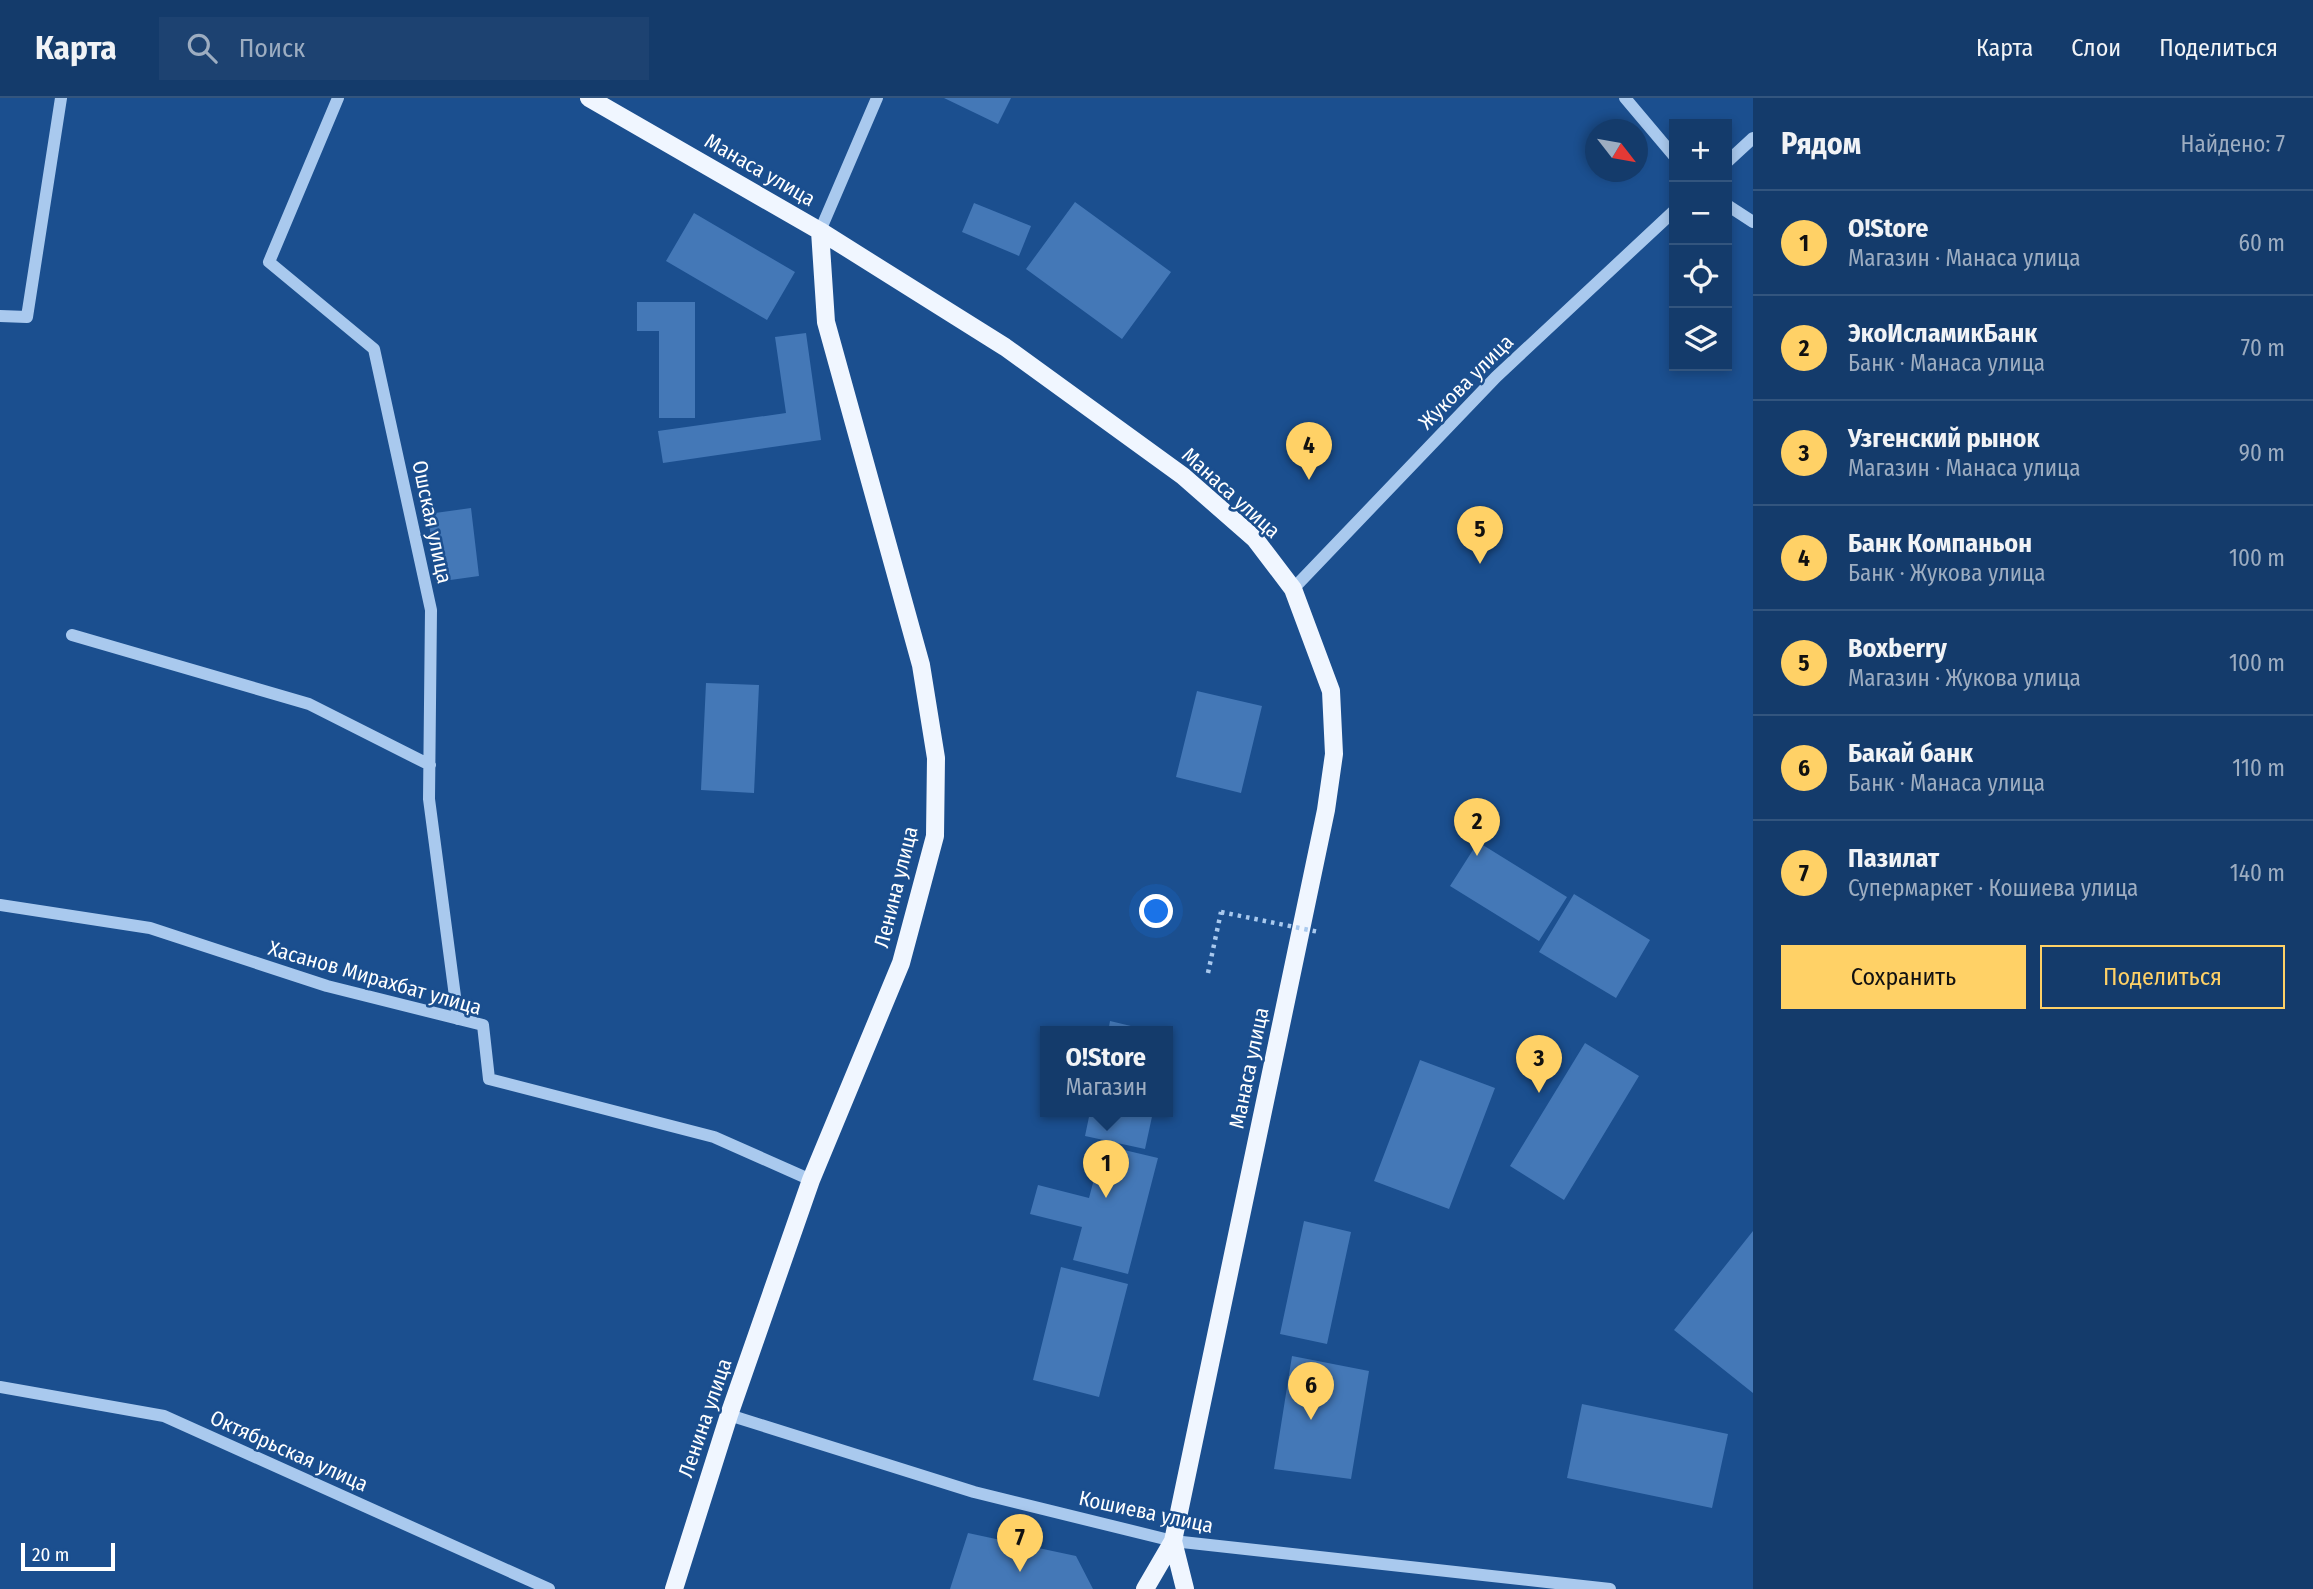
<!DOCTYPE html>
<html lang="ru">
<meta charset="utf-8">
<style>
body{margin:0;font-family:"Fira Sans Condensed",sans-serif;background:#1d4271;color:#f1f3f6}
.controls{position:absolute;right:21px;top:21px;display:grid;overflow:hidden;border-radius:0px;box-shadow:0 4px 10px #0003}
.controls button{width:63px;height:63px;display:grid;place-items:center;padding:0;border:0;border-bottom:2px solid #33557e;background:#143b6b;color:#f1f3f6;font:35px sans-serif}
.compass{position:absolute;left:1585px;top:21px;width:63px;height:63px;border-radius:50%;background:#143b6b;box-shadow:0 4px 10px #0003;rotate:121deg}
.scale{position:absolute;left:21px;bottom:18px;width:94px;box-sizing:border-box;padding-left:7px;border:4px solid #fff;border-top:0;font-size:19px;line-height:24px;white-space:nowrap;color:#fff;-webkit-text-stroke:5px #1b4f8f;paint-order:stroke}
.you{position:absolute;left:1157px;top:814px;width:24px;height:24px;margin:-18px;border:5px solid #fff;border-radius:50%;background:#1a73e8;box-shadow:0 0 0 10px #1a73e833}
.badge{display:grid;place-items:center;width:46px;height:46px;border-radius:50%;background:#ffd166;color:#111;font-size:23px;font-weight:700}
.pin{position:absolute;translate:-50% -58px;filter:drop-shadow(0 2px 4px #0008)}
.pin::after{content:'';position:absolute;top:37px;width:24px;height:21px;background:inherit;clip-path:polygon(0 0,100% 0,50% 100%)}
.popup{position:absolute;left:1040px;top:928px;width:133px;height:91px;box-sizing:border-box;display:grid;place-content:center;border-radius:0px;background:#143b6b;filter:drop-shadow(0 2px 5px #0005);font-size:23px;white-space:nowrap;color:#9dadc1}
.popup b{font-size:26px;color:#f1f3f6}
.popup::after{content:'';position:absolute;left:50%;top:100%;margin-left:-14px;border:14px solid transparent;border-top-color:#143b6b}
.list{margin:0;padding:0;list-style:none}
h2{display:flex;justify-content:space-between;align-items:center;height:91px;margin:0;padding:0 28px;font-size:30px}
h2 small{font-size:23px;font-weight:400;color:#9dadc1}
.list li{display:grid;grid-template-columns:46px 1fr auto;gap:21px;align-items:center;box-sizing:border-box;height:105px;padding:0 28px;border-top:2px solid #33557e}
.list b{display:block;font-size:26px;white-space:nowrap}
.list p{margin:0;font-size:23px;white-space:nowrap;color:#9dadc1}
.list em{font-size:23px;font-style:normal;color:#9dadc1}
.actions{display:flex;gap:14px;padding:21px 28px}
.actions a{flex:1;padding:16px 0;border:2px solid #ffd166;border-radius:0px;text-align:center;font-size:24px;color:#ffd166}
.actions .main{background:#ffd166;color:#111}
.icon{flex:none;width:38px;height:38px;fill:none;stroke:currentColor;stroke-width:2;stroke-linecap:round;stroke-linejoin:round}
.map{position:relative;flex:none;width:1753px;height:1491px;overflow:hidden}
header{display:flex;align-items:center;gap:42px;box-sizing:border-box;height:98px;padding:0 35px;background:#143b6b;border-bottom:2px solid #33557e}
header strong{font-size:33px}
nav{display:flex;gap:38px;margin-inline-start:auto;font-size:24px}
.search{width:490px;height:63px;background:#1d4271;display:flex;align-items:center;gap:18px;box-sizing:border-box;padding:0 24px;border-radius:0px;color:#9dadc1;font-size:26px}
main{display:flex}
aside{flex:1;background:#143b6b}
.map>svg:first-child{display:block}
.building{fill:#4478b7}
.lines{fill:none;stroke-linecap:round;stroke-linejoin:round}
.path{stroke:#a9c9ee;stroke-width:4.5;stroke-dasharray:3.5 5;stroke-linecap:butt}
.minor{stroke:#a9c9ee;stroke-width:12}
.major{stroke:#f0f6ff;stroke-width:18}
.path-bridge{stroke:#a9c9ee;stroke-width:4.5;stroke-dasharray:3.5 5;stroke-linecap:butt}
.labels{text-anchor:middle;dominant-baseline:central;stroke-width:5;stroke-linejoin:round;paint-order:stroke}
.street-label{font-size:21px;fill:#fff;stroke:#1b4f8f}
</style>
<header>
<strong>Карта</strong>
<div class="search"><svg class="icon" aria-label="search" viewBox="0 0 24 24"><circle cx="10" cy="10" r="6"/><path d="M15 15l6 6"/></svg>Поиск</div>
<nav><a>Карта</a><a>Слои</a><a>Поделиться</a></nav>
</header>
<main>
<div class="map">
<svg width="1753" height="1491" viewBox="0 0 1753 1491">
<rect width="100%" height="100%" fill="#1b4f8f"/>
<path class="building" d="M 944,0 L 1011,0 L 998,26 Z
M 1075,104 L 1171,174 L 1122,241 L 1026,171 Z
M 974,105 L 1031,128 L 1019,158 L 962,134 Z
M 694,115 L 795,174 L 767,222 L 666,163 Z
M 637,204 L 695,204 L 695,320 L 659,320 L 659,233 L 637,233 Z
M 806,235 L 821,342 L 663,365 L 658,333 L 786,315 L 775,239 Z
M 471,410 L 479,478 L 436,484 L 428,416 Z
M 706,585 L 759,587 L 754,695 L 701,692 Z
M 1197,593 L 1262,608 L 1241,695 L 1176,679 Z
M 1478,744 L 1567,799 L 1539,843 L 1450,788 Z
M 1574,796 L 1650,842 L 1616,900 L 1539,854 Z
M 1110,923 L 1152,933 L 1152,934 L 1108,934 Z
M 1585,945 L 1639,978 L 1564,1102 L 1510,1068 Z
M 1420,962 L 1495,990 L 1449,1111 L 1374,1083 Z
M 1090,1014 L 1153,1014 L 1145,1051 L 1085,1038 Z
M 1103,1047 L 1158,1060 L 1128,1176 L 1073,1162 L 1082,1129 L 1030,1116 L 1038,1087 L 1089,1100 Z
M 1304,1123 L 1351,1134 L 1327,1246 L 1280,1236 Z
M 1753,1133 L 1753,1295 L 1674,1232 Z
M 1061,1169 L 1128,1186 L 1099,1299 L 1033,1282 Z
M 1292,1258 L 1369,1273 L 1351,1381 L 1274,1371 Z
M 1582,1306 L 1728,1336 L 1712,1410 L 1567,1380 Z
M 968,1435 L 1076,1458 L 1093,1491 L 950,1491 Z"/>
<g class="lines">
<path class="path" d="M 1208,875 L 1221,814"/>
<path class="minor" d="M 338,0 L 269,164 L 374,251 L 431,512 L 429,701 L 458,921
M 1625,0 L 1674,58
M 1727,64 L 1753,40
M 1727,107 L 1753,124
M 820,133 L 877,0
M 0,218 L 27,219 L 61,0
M 1293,491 L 1496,279 L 1674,113
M 72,537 L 309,606 L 430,667
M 0,807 L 150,830 L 327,888 L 483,927 L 489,981 L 714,1039 L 811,1082
M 0,1289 L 164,1318 L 549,1491
M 729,1317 L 974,1394 L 1173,1443 L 1610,1491"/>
<path class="major" d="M 589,0 L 820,133 L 1005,249 L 1183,378 L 1255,441 L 1293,491 L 1331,593 L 1334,656 L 1326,712 L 1173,1443 L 1145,1491
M 1173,1443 L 1185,1491
M 674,1491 L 729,1317 L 811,1082 L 901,865 L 935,738 L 936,660 L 921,567 L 826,224 L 820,133"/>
<path class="path-bridge" d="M 1221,814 L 1319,834"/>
</g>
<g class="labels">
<g class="street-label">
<text transform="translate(760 72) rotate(30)">Манаса улица</text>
<text transform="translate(1466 284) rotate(-45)">Жукова улица</text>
<text transform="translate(1231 395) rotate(42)">Манаса улица</text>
<text transform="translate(432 424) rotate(78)">Ошская улица</text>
<text transform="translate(896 789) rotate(-76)">Ленина улица</text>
<text transform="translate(375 880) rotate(16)">Хасанов Мирахбат улица</text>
<text transform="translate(1249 970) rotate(-78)">Манаса улица</text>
<text transform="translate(705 1320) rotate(-71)">Ленина улица</text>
<text transform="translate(289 1353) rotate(24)">Октябрьская улица</text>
<text transform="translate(1146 1414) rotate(12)">Кошиева улица</text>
</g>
</g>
</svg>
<div class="controls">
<button>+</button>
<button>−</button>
<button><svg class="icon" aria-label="locate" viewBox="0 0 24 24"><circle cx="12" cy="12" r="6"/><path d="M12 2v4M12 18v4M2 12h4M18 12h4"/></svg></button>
<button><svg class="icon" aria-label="layers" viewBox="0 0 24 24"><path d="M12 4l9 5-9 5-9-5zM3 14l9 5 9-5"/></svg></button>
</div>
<svg class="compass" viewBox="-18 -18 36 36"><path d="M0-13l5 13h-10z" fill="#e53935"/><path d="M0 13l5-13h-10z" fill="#9dadc1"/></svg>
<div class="scale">20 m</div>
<div class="you"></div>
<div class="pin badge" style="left:1106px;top:1100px">1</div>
<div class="popup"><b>O!Store</b>Магазин</div>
<div class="pin badge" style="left:1477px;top:758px">2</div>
<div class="pin badge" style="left:1539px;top:995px">3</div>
<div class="pin badge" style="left:1309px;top:382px">4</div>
<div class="pin badge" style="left:1480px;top:466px">5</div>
<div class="pin badge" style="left:1311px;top:1322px">6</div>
<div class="pin badge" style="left:1020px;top:1474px">7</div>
</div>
<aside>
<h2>Рядом<small>Найдено: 7</small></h2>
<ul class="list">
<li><span class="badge">1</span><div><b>O!Store</b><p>Магазин · Манаса улица</p></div><em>60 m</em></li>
<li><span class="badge">2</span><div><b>ЭкоИсламикБанк</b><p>Банк · Манаса улица</p></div><em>70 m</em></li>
<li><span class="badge">3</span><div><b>Узгенский рынок</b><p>Магазин · Манаса улица</p></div><em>90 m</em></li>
<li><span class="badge">4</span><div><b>Банк Компаньон</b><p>Банк · Жукова улица</p></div><em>100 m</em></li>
<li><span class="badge">5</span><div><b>Boxberry</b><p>Магазин · Жукова улица</p></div><em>100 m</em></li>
<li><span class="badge">6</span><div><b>Бакай банк</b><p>Банк · Манаса улица</p></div><em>110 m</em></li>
<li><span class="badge">7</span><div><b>Пазилат</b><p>Супермаркет · Кошиева улица</p></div><em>140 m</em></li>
</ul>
<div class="actions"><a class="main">Сохранить</a><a>Поделиться</a></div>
</aside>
</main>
